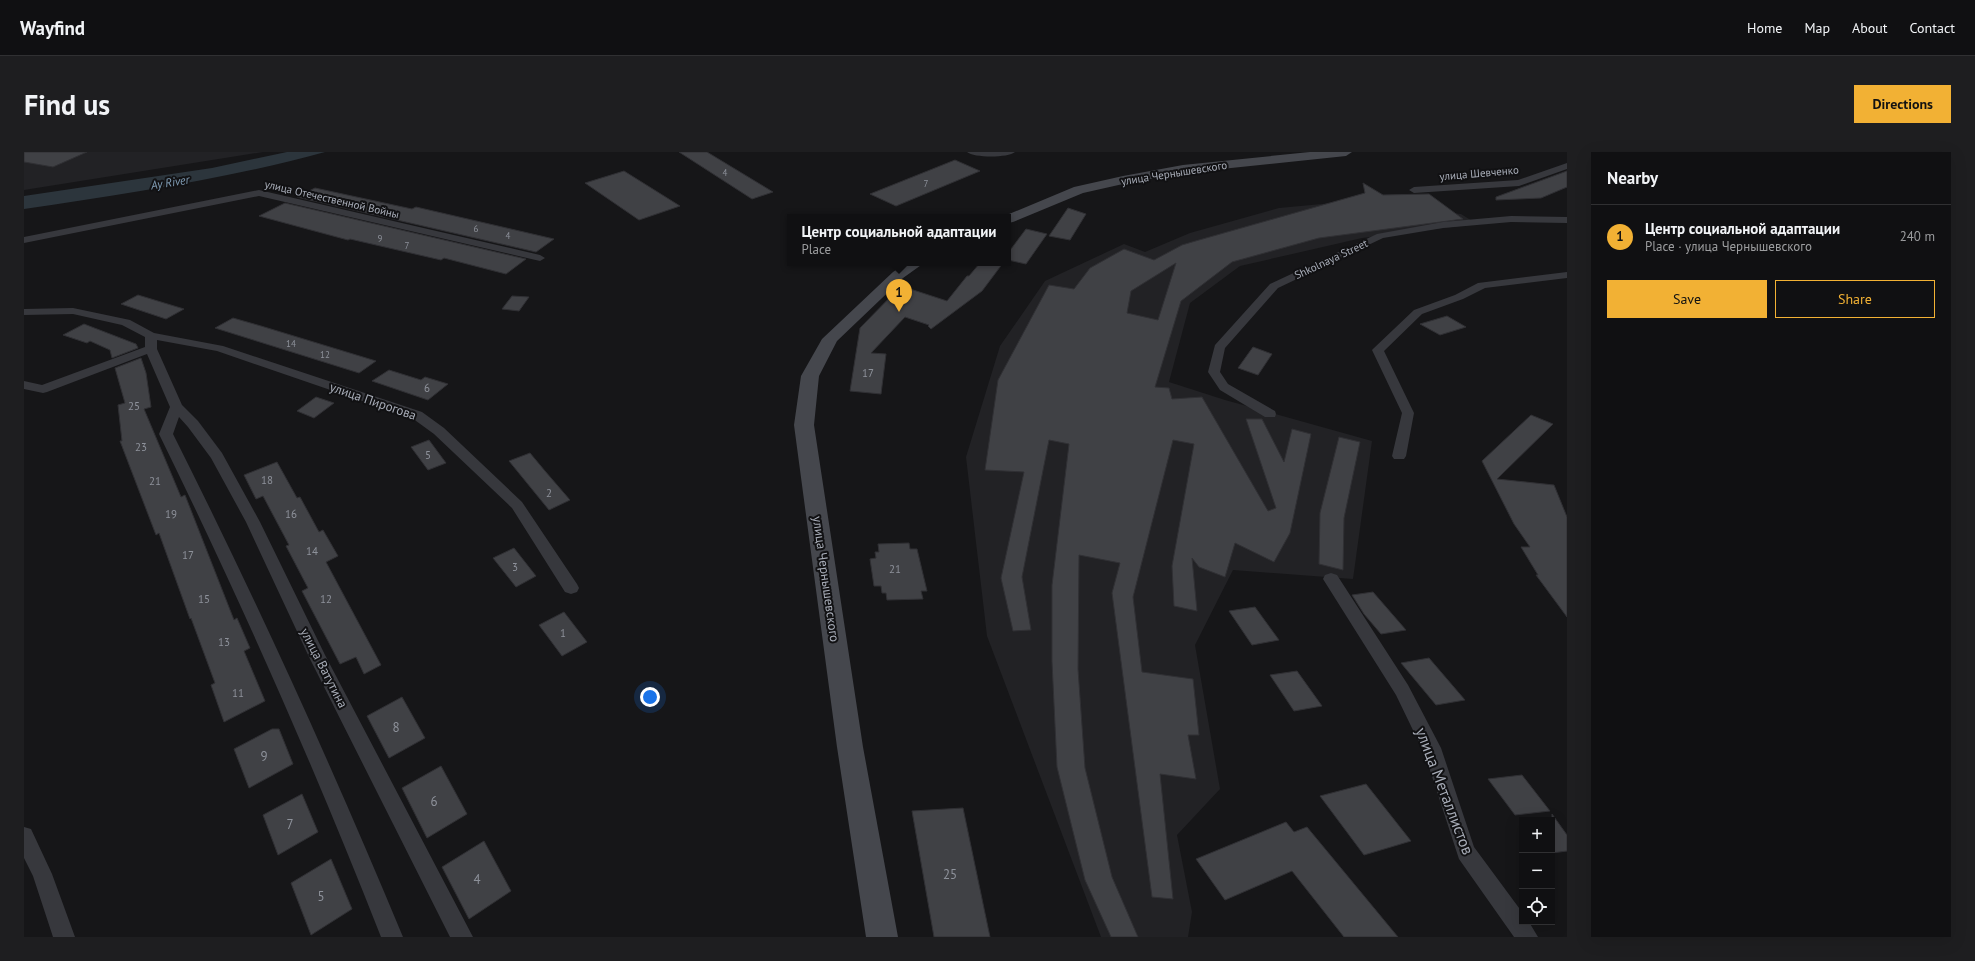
<!DOCTYPE html>
<meta charset="utf-8">
<style>
body{margin:0;font-family:"PT Sans",sans-serif;background:#1e1e20;color:#f1f3f6}
.controls{position:absolute;right:12px;bottom:12px;display:grid;overflow:hidden;border-radius:0px;box-shadow:0 4px 16px #0002}
.controls button{width:36px;height:36px;display:grid;place-items:center;padding:0;border:0;border-bottom:1px solid #303032;background:#101012;color:#f1f3f6;font:20px sans-serif}
.you{position:absolute;left:626px;top:545px;width:14px;height:14px;margin:-10px;border:3px solid #fff;border-radius:50%;background:#1a73e8;box-shadow:0 0 0 6px #1a73e833}
.badge{display:grid;place-items:center;width:26px;height:26px;border-radius:50%;background:#f2b134;color:#111;font-size:13px;font-weight:700}
.pin{position:absolute;translate:-50% -33px;filter:drop-shadow(0 1px 2px #0008)}
.pin::after{content:'';position:absolute;top:21px;width:14px;height:12px;background:inherit;clip-path:polygon(0 0,100% 0,50% 100%)}
.popup{position:absolute;left:763px;top:62px;width:224px;height:52px;box-sizing:border-box;display:grid;place-content:center;border-radius:0px;background:#101012;filter:drop-shadow(0 1px 3px #0005);font-size:13px;white-space:nowrap;color:#9c9d9f}
.popup b{font-size:15px;color:#f1f3f6}
.popup::after{content:'';position:absolute;left:50%;top:100%;margin-left:-8px;border:8px solid transparent;border-top-color:#101012}
.list{margin:0;padding:0;list-style:none}
h2{display:flex;justify-content:space-between;align-items:center;height:52px;margin:0;padding:0 16px;font-size:17px}
h2 small{font-size:13px;font-weight:400;color:#9c9d9f}
.list li{display:grid;grid-template-columns:26px 1fr auto;gap:12px;align-items:center;box-sizing:border-box;height:64px;padding:0 16px;border-top:1px solid #303032}
.list b{display:block;font-size:15px;white-space:nowrap}
.list p{margin:0;font-size:13px;white-space:nowrap;color:#9c9d9f}
.list em{font-size:13px;font-style:normal;color:#9c9d9f}
.actions{display:flex;gap:8px;padding:12px 16px}
.actions a{flex:1;padding:9px 0;border:1px solid #f2b134;border-radius:0px;text-align:center;font-size:14px;color:#f2b134}
.actions .main{background:#f2b134;color:#111}
.icon{flex:none;width:22px;height:22px;fill:none;stroke:currentColor;stroke-width:2;stroke-linecap:round;stroke-linejoin:round}
.map{position:relative;flex:none;width:1543px;height:785px;overflow:hidden;border-radius:0px}
header{display:flex;align-items:center;gap:24px;box-sizing:border-box;height:56px;padding:0 20px;background:#101012;border-bottom:1px solid #303032}
header strong{font-size:19px}
nav{display:flex;gap:22px;margin-inline-start:auto;font-size:14px}
.intro{display:flex;align-items:center;justify-content:space-between;box-sizing:border-box;height:96px;padding:0 24px}
h1{margin:0;font-size:28px}
.button{padding:10px 18px;border-radius:0px;background:#f2b134;color:#111;font-size:14px;font-weight:700}
main{display:flex;gap:24px;padding:0 24px}
aside{flex:1;background:#101012;border-radius:0px;box-shadow:0 4px 16px #0002}
.map>svg:first-child{display:block}
.built{fill:#222225}
.water{fill:#2c353c}
.building{fill:#404145;stroke:#303034;fill-rule:evenodd}
.lines{fill:none;stroke-linecap:round;stroke-linejoin:round}
.minor{fill:#37383d;fill-rule:evenodd}
.secondary{fill:#45474d;fill-rule:evenodd}
.labels{text-anchor:middle;dominant-baseline:central;stroke-width:4;stroke-linejoin:round;paint-order:stroke}
.far-number-label{font-size:9px;fill:#8e929b}
.far-street-label{font-size:11px;fill:#a8adb8;stroke:#111113}
.number-label{font-size:11px;fill:#8e929b}
.far-water-label{font-size:12px;font-style:italic;fill:#7f9bb3;stroke:#111113}
.street-label{font-size:13px;fill:#a8adb8;stroke:#111113}
.near-number-label{font-size:13px;fill:#8e929b}
.near-street-label{font-size:16px;fill:#a8adb8;stroke:#111113}
</style>
<header>
<strong>Wayfind</strong>
<nav><a>Home</a><a>Map</a><a>About</a><a>Contact</a></nav>
</header>
<div class="intro"><h1>Find us</h1><a class="button">Directions</a></div>
<main>
<div class="map">
<svg width="1543" height="785" viewBox="0 0 1543 785">
<rect width="100%" height="100%" fill="#161618"/>
<path class="built" d="M 0,0 L 239,0 L 0,38 Z
M 1373,45 L 1401,58 L 1437,62 L 1453,72 L 1338,86 L 1216,114 L 1166,151 L 1145,230 L 1201,248 L 1348,289 L 1329,427 L 1209,418 L 1171,493 L 1196,637 L 1153,683 L 1168,760 L 1164,785 L 1077,785 L 963,484 L 942,305 L 976,194 L 1021,129 L 1100,92 L 1121,100 L 1166,81 L 1255,56 Z"/>
<path class="water" d="M 263,0 L 301,0 C 202,27 101,42 0,57 L 0,44 L 188,16 Z"/>
<path class="building" d="M 0,0 L 63,0 L 29,15 L 0,10 Z
M 655,0 L 683,0 L 749,40 L 728,47 Z
M 931,8 L 956,19 L 872,54 L 846,42 Z
M 600,19 L 656,54 L 615,68 L 561,31 Z
M 1543,19 L 1543,35 L 1517,46 L 1472,48 L 1472,45 Z
M 1339,31 L 1359,43 L 1405,42 L 1439,67 L 1295,86 L 1208,110 L 1157,149 L 1131,235 L 1145,236 L 1148,247 L 1178,245 L 1244,359 L 1252,356 L 1222,267 L 1238,267 L 1260,310 L 1268,277 L 1287,282 L 1266,381 L 1250,410 L 1211,391 L 1201,425 L 1175,415 L 1168,406 L 1173,459 L 1150,454 L 1148,414 L 1170,292 L 1149,288 L 1109,445 L 1118,520 L 1169,527 L 1175,583 L 1164,583 L 1172,627 L 1136,622 L 1149,747 L 1128,745 L 1088,441 L 1096,411 L 1055,403 L 1054,517 L 1061,616 L 1088,725 L 1114,785 L 1087,785 L 1061,728 L 1033,615 L 1028,510 L 1028,433 L 1045,292 L 1025,288 L 998,425 L 1007,478 L 989,479 L 977,426 L 1000,320 L 961,318 L 974,228 L 1025,133 L 1050,137 L 1066,116 L 1100,97 L 1130,108 L 1158,93 L 1175,88 L 1341,41 ZM 1152,111 L 1134,168 L 1103,161 L 1107,139 Z
M 291,36 L 388,57 L 392,55 L 530,87 L 512,100 L 273,45 Z
M 261,51 L 502,107 L 482,122 L 420,106 L 417,108 L 326,87 L 324,88 L 235,64 Z
M 1044,56 L 1062,62 L 1046,88 L 1025,84 Z
M 1002,77 L 1023,82 L 1002,112 L 984,108 L 984,101 Z
M 956,111 L 979,111 L 958,139 L 907,177 L 904,174 L 905,173 L 881,165 L 847,201 L 862,202 L 857,242 L 826,239 L 836,176 L 877,134 L 923,149 L 943,124 L 945,124 Z
M 114,143 L 160,157 L 142,167 L 97,152 Z
M 488,144 L 505,145 L 495,159 L 478,157 Z
M 1423,164 L 1442,175 L 1416,183 L 1396,172 Z
M 209,166 L 237,174 L 352,209 L 335,221 L 191,176 Z
M 60,172 L 112,192 L 114,196 L 88,206 L 86,198 L 66,189 L 63,191 L 39,183 Z
M 1229,195 L 1248,202 L 1234,223 L 1214,216 Z
M 117,206 L 122,221 L 127,255 L 120,257 L 157,345 L 161,343 L 210,468 L 213,466 L 226,496 L 220,499 L 241,549 L 200,570 L 187,533 L 191,531 L 167,466 L 166,467 L 135,381 L 132,383 L 96,289 L 98,289 L 94,253 L 101,251 L 91,216 Z
M 365,218 L 397,228 L 401,225 L 424,232 L 404,248 L 348,229 Z
M 292,245 L 310,251 L 290,266 L 273,259 Z
M 1507,263 L 1529,272 L 1473,327 L 1530,333 L 1543,365 L 1543,465 L 1512,423 L 1514,423 L 1497,395 L 1506,395 L 1490,372 L 1458,309 Z
M 1315,285 L 1336,290 L 1320,366 L 1319,418 L 1295,412 L 1296,361 Z
M 405,288 L 422,311 L 404,318 L 387,295 Z
M 506,301 L 521,319 L 546,348 L 525,358 L 485,309 Z
M 253,310 L 273,346 L 276,345 L 295,380 L 299,378 L 314,404 L 302,410 L 357,513 L 340,522 L 332,505 L 316,512 L 278,439 L 284,436 L 262,394 L 265,393 L 239,344 L 232,347 L 220,323 Z
M 885,391 L 886,397 L 893,397 L 903,439 L 897,439 L 899,447 L 863,448 L 862,441 L 858,441 L 857,434 L 850,434 L 846,407 L 852,406 L 851,400 L 855,400 L 854,392 Z
M 490,396 L 512,424 L 492,435 L 469,406 Z
M 1349,440 L 1382,478 L 1357,482 L 1340,462 L 1328,443 Z
M 1231,455 L 1255,488 L 1228,493 L 1205,459 Z
M 540,460 L 563,490 L 538,504 L 515,473 Z
M 1405,506 L 1441,548 L 1412,553 L 1377,511 Z
M 1273,519 L 1298,554 L 1270,559 L 1246,523 Z
M 378,545 L 401,586 L 365,606 L 343,564 Z
M 248,577 L 255,577 L 269,612 L 225,636 L 210,597 Z
M 417,614 L 443,662 L 403,686 L 378,636 Z
M 1498,623 L 1526,659 L 1491,663 L 1464,627 Z
M 1342,632 L 1387,689 L 1340,703 L 1296,644 Z
M 278,642 L 294,680 L 254,703 L 239,663 Z
M 939,656 L 966,785 L 910,785 L 888,659 Z
M 1528,662 L 1543,683 L 1543,699 L 1528,701 Z
M 1262,670 L 1270,680 L 1283,675 L 1374,785 L 1320,785 L 1268,719 L 1201,748 L 1172,707 Z
M 460,689 L 487,739 L 445,767 L 418,715 Z
M 307,707 L 328,757 L 287,783 L 267,731 Z"/>
<g class="lines">
<path class="minor" d="M 943,0 L 991,0 C 984,6 950,6 943,0 Z
M 1543,11 L 1543,17 L 1495,34 L 1390,41 L 1385,38 L 1390,35 L 1494,28 Z
M 235,38 L 516,103 L 521,106 L 516,109 L 235,44 L 0,91 L 0,85 Z
M 1487,64 L 1543,65 L 1543,71 L 1487,70 L 1419,76 L 1359,86 L 1254,136 L 1201,196 L 1196,220 L 1204,232 L 1251,259 L 1252,262 L 1251,265 L 1241,265 L 1196,238 L 1184,220 L 1191,193 L 1246,132 L 1353,82 L 1419,70 Z
M 1543,120 L 1543,126 L 1461,136 L 1439,147 L 1398,162 L 1360,199 L 1390,261 L 1382,304 L 1380,307 L 1370,307 L 1368,304 L 1378,261 L 1348,198 L 1350,196 L 1390,158 L 1431,143 L 1454,131 Z
M 49,156 L 106,168 L 130,181 L 199,194 L 398,260 L 420,276 L 498,350 L 553,432 L 555,436 L 553,440 L 547,442 L 541,440 L 488,356 L 410,282 L 388,266 L 193,199 L 133,188 L 133,197 L 158,253 L 174,269 L 198,301 L 236,370 L 301,503 L 449,785 L 426,785 L 285,505 L 222,370 L 187,306 L 164,275 L 155,265 L 149,282 C 232,447 308,614 379,785 L 357,785 C 290,614 216,447 135,282 L 146,255 L 123,202 L 23,240 L 19,241 L 0,237 L 0,229 L 18,233 L 121,195 L 121,185 L 98,173 L 49,162 L 0,163 L 0,157 Z
M 1307,421 L 1313,423 L 1384,533 L 1417,596 L 1450,695 L 1498,760 L 1498,770 L 1505,770 L 1514,785 L 1490,785 L 1435,707 L 1401,603 L 1372,543 L 1299,427 L 1301,423 Z
M 0,675 L 7,677 L 28,722 L 51,785 L 29,785 L 9,724 L 0,706 Z"/>
<path class="secondary" d="M 1286,0 L 1328,0 L 1322,4 L 1159,21 L 1099,32 L 1059,41 L 989,70 L 984,71 L 984,65 L 978,65 L 1050,35 L 1099,24 L 1159,13 Z
M 882,111 L 900,111 L 879,126 L 813,189 L 795,224 L 790,273 L 839,595 L 874,785 L 842,785 L 813,595 L 770,273 L 777,224 L 798,187 L 869,120 Z"/>
</g>
<g class="labels">
<g class="far-number-label">
<text x="701" y="20">4</text>
<text x="902" y="31">7</text>
<text x="452" y="76">6</text>
<text x="484" y="83">4</text>
<text x="356" y="86">9</text>
<text x="383" y="93">7</text>
<text x="267" y="191">14</text>
<text x="301" y="202">12</text>
</g>
<g class="far-street-label">
<text transform="translate(1150 21) rotate(-9)">улица Чернышевского</text>
<text transform="translate(1455 21) rotate(-5)">улица Шевченко</text>
<text transform="translate(308 47) rotate(13)">улица Отечественной Войны</text>
<text transform="translate(1307 107) rotate(-25)">Shkolnaya Street</text>
</g>
<g class="number-label">
<text x="844" y="221">17</text>
<text x="403" y="236">6</text>
<text x="110" y="254">25</text>
<text x="117" y="295">23</text>
<text x="404" y="303">5</text>
<text x="243" y="328">18</text>
<text x="131" y="329">21</text>
<text x="525" y="341">2</text>
<text x="147" y="362">19</text>
<text x="267" y="362">16</text>
<text x="288" y="399">14</text>
<text x="164" y="403">17</text>
<text x="491" y="415">3</text>
<text x="871" y="417">21</text>
<text x="180" y="447">15</text>
<text x="302" y="447">12</text>
<text x="539" y="481">1</text>
<text x="200" y="490">13</text>
<text x="214" y="541">11</text>
</g>
<g class="far-water-label">
<text transform="translate(146 30) rotate(-9)">Ay River</text>
</g>
<g class="street-label">
<text transform="translate(349 249) rotate(19)">улица Пирогова</text>
<text transform="translate(802 427) rotate(82)">улица Чернышевского</text>
<text transform="translate(300 516) rotate(63)">улица Ватутина</text>
</g>
<g class="near-number-label">
<text x="372" y="575">8</text>
<text x="240" y="604">9</text>
<text x="410" y="649">6</text>
<text x="266" y="672">7</text>
<text x="926" y="722">25</text>
<text x="453" y="727">4</text>
<text x="297" y="744">5</text>
</g>
<g class="near-street-label">
<text transform="translate(1421 639) rotate(69)">улица Металлистов</text>
</g>
</g>
</svg>
<div class="controls">
<button>+</button>
<button>−</button>
<button><svg class="icon" aria-label="locate" viewBox="0 0 24 24"><circle cx="12" cy="12" r="6"/><path d="M12 2v4M12 18v4M2 12h4M18 12h4"/></svg></button>
</div>
<div class="you"></div>
<div class="pin badge" style="left:875px;top:160px">1</div>
<div class="popup"><b>Центр социальной адаптации</b>Place</div>
</div>
<aside>
<h2>Nearby<small></small></h2>
<ul class="list">
<li><span class="badge">1</span><div><b>Центр социальной адаптации</b><p>Place · улица Чернышевского</p></div><em>240 m</em></li>
</ul>
<div class="actions"><a class="main">Save</a><a>Share</a></div>
</aside>
</main>
